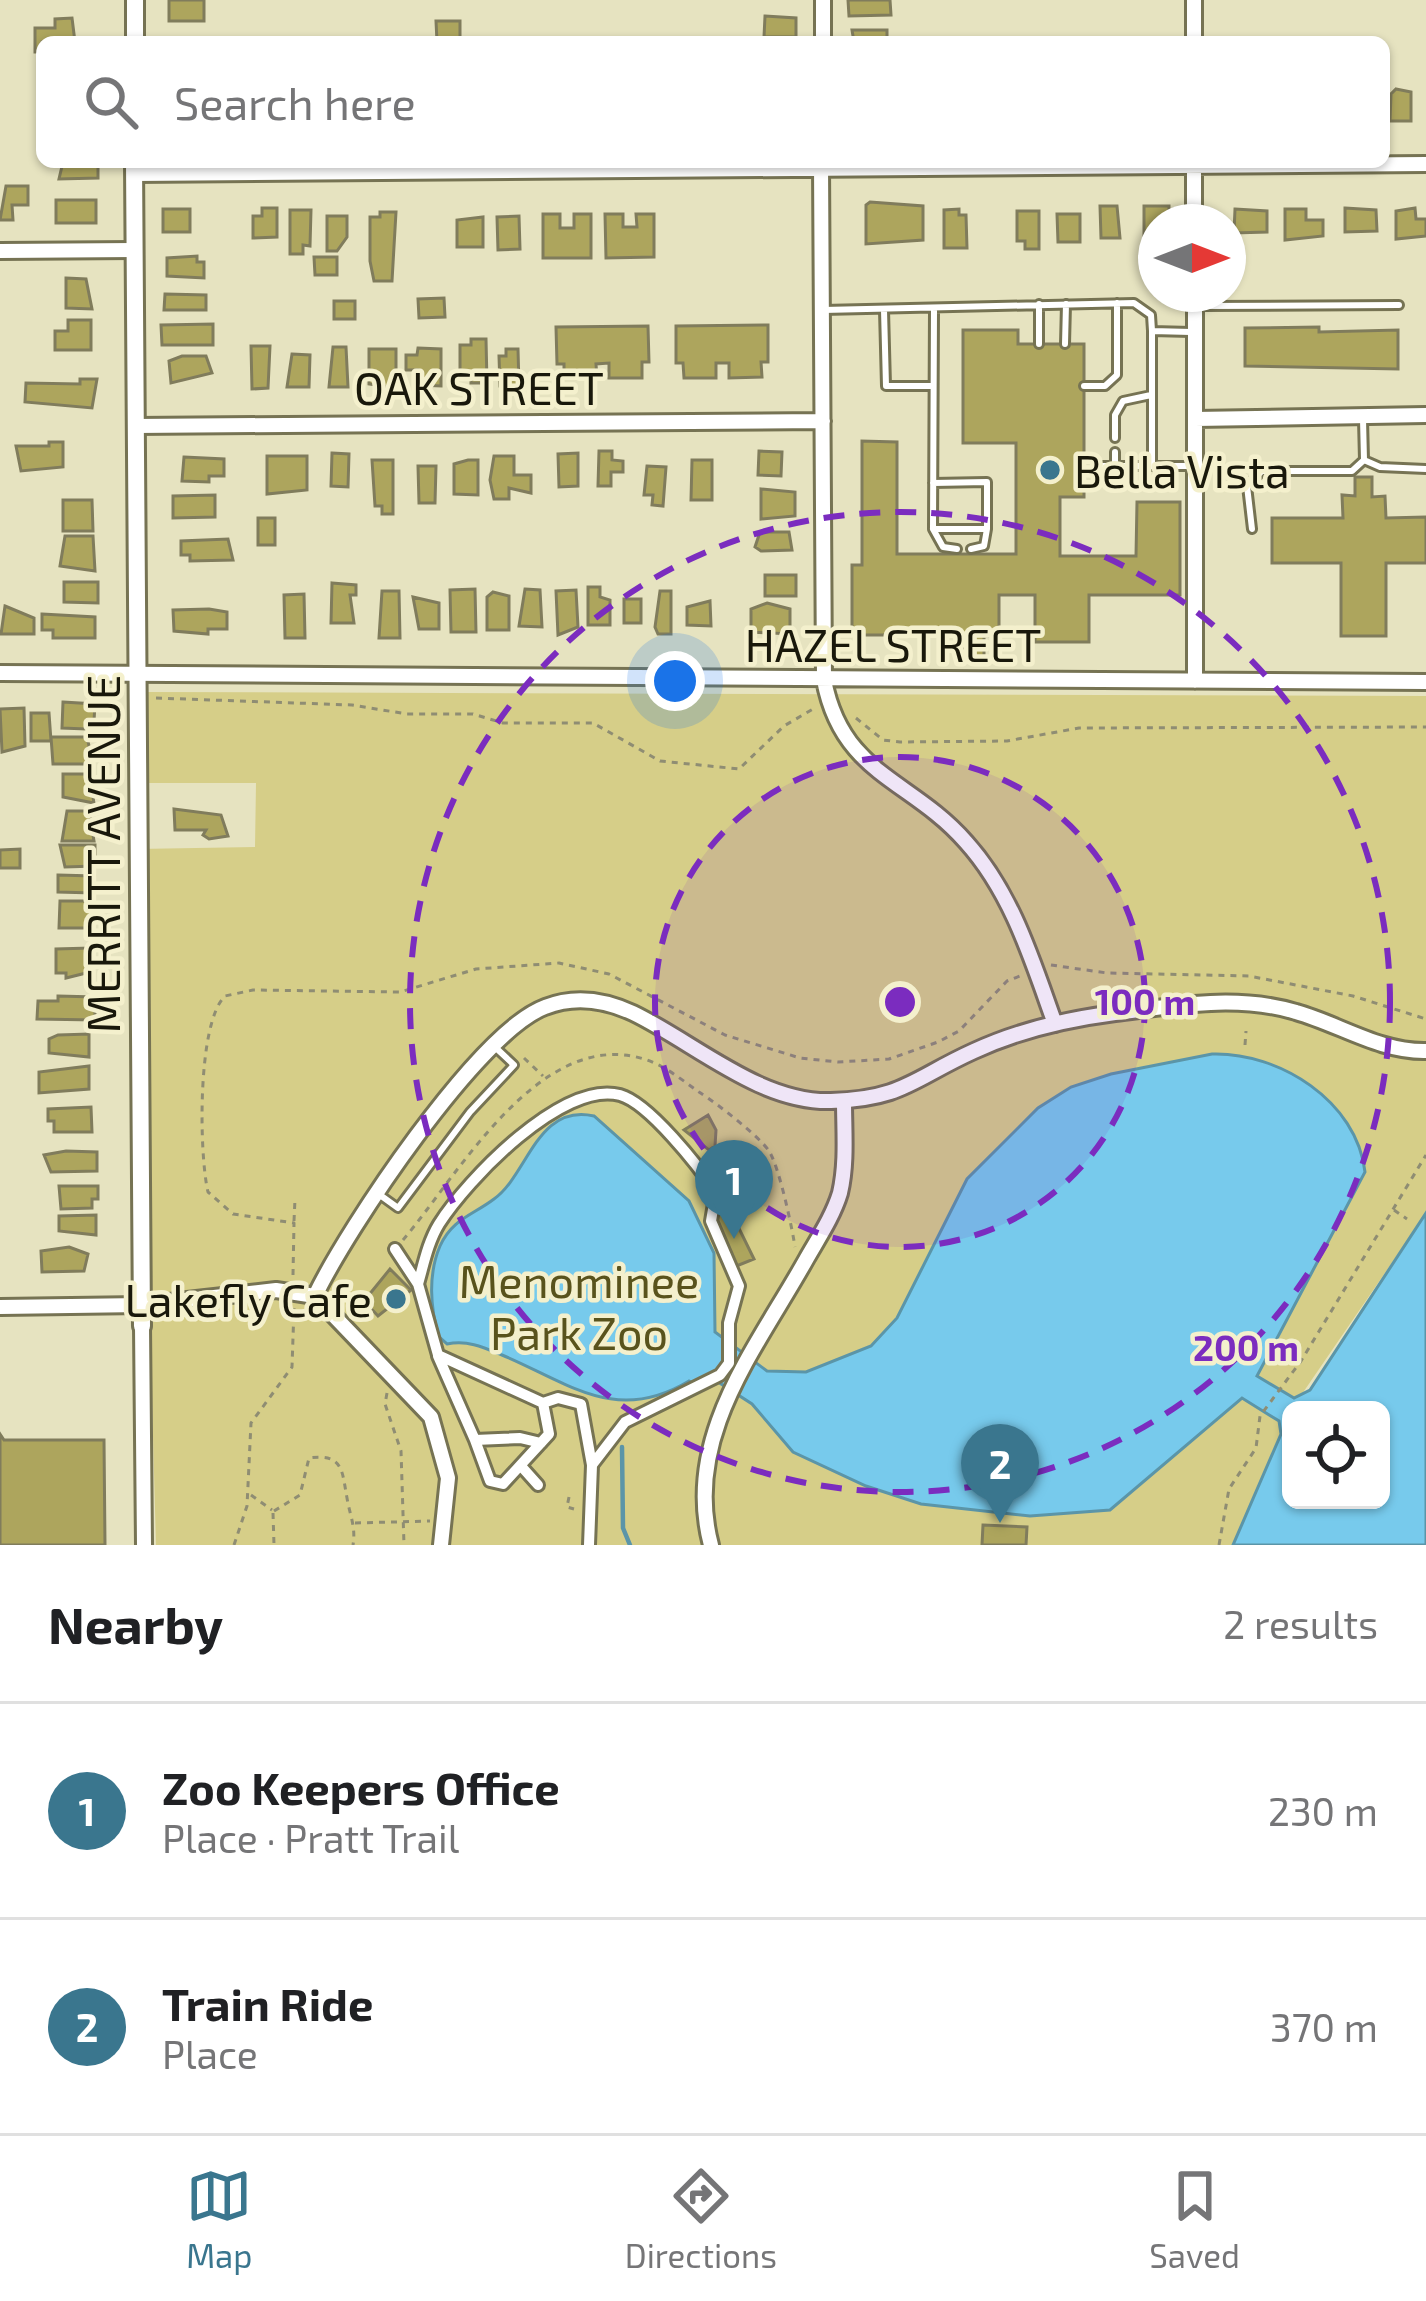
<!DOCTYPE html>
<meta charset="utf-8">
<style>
body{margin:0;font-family:"Exo 2",sans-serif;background:#f6f6f6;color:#202124}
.controls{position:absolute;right:36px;bottom:36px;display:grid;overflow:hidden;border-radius:18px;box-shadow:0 3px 9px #0004}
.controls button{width:108px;height:108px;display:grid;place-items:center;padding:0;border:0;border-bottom:3px solid #e0e0e0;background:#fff;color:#202124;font:60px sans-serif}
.compass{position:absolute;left:1138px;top:204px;width:108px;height:108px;border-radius:50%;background:#fff;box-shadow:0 3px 9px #0004;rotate:90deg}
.you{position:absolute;left:675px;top:681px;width:42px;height:42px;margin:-30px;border:9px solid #fff;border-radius:50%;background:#1a73e8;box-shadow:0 0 0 18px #1a73e833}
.badge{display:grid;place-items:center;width:78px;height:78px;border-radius:50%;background:#3a768e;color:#fff;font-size:39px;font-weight:700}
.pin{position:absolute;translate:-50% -99px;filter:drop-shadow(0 3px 6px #0008)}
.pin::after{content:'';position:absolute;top:63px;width:42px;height:36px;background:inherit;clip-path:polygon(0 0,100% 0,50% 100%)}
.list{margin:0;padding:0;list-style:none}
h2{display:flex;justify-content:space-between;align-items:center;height:156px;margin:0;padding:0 48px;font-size:51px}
h2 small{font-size:39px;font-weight:400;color:#757577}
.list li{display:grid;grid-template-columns:78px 1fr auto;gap:36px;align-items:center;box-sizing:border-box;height:216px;padding:0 48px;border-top:3px solid #e0e0e0}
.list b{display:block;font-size:45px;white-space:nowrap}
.list p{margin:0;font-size:39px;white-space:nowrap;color:#757577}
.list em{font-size:39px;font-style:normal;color:#757577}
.icon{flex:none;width:66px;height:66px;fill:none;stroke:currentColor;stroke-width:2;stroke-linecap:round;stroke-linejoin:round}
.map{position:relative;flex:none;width:1426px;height:1545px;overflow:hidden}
.search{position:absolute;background:#fff;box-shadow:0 3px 9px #0004;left:36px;right:36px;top:36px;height:132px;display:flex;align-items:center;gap:30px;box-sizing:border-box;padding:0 42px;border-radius:18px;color:#757577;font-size:45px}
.sheet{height:588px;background:#fff}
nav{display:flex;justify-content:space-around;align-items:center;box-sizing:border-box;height:168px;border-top:3px solid #e0e0e0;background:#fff;font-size:33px;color:#757577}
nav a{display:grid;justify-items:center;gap:6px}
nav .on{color:#3a768e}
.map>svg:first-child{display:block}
.green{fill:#d6ce88}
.water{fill:#77caec;stroke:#5b95a8;stroke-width:3;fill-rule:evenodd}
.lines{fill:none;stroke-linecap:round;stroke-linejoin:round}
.stream{stroke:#5b95a8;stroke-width:4.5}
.building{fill:#ada55d;stroke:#807c5c;stroke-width:3}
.service-casing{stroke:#767353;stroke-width:12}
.pedestrian-casing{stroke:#767353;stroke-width:16}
.minor-casing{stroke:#767353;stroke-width:20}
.tertiary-casing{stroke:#767353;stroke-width:22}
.path{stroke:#8f8d73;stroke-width:3;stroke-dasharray:6 6;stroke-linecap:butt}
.service{stroke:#fff;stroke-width:6}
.pedestrian{stroke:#fff;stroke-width:10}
.minor{stroke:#fff;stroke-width:14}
.tertiary{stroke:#fff;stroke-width:16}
.ring{fill:none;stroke:#7b2cbf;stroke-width:6;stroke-dasharray:21 15}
.poi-dot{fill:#3a768e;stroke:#f4f0cd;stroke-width:4.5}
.labels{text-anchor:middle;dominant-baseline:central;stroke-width:9;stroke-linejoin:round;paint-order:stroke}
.street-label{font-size:45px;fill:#19180b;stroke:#f4f0cd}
.poi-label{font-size:45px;fill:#19180b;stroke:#f4f0cd;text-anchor:start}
.park-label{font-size:45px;fill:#59531c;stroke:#f4f0cd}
.centre{fill:#7b2cbf;stroke:#f4f0cd;stroke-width:6}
.ring-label{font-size:36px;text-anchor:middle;font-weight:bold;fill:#7b2cbf;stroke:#f4f0cd;stroke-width:9;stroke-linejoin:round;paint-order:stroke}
</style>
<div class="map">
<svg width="1426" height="1545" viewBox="0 0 1426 1545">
<rect width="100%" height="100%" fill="#e6e3c0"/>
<path class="green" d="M 137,692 L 1426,696 L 1426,1213 L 1291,1410 L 1238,1545 L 156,1545 L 137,849 L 255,847 L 256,783 L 137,783 Z"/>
<path class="water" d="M 1212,1054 C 1279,1052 1357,1101 1365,1172 L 1257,1376 L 1294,1398 L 1310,1390 L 1426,1213 L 1426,1545 L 1233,1545 L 1281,1434 L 1279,1421 L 1242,1398 L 1110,1510 L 1030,1516 L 921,1504 L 866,1486 L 793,1452 L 752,1404 L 718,1382 L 700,1387 L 689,1381 C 616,1425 569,1383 502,1355 C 483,1347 468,1340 447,1344 L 439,1337 C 430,1308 428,1274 440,1246 C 452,1219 473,1215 494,1199 C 528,1175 537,1103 594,1116 L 689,1201 L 714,1253 L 715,1332 L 767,1371 L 806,1372 L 871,1346 L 897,1318 L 967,1179 L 1038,1108 L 1071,1087 L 1111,1074 ZM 1291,1410 L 1381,1410 L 1381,1500 L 1291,1500 Z"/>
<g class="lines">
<path class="stream" d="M 622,1447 L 623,1528 L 630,1545"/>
</g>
<path class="building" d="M 169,0 L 204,0 L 204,21 L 169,21 Z
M 848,0 L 890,0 L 891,15 L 849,16 Z
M 765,16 L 796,18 L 796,37 L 764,37 Z
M 72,18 L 75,42 L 42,42 L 42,52 L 35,52 L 35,28 L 55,28 L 55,19 Z
M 436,21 L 460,21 L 460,42 L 437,42 Z
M 852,30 L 887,30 L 887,42 L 854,42 Z
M 1396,89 L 1411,92 L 1411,121 L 1390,121 L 1391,94 Z
M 63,162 L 98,162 L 98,178 L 59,179 Z
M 6,186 L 28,186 L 28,205 L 12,205 L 13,220 L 0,220 Z
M 56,200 L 96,200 L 96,223 L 56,223 Z
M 870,202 L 923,206 L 923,240 L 866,244 L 866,205 Z
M 1100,206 L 1117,206 L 1120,238 L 1101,238 Z
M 1144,206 L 1169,206 L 1169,222 L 1156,222 L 1156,239 L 1144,239 Z
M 262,208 L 277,208 L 277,237 L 253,238 L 253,216 L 262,216 Z
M 1345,208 L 1376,210 L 1377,231 L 1345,232 Z
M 1415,208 L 1416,219 L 1426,219 L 1426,236 L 1396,239 L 1396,211 Z
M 163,209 L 190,209 L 190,232 L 163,232 Z
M 959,209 L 959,215 L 966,215 L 967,248 L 944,248 L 944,210 Z
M 1235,209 L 1267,211 L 1267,232 L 1234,233 Z
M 1285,209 L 1306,209 L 1306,220 L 1323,220 L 1323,236 L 1285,240 Z
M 290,210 L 311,210 L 310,246 L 303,245 L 303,254 L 290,254 Z
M 1017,211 L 1039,211 L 1039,249 L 1025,249 L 1025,241 L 1017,241 Z
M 380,212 L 396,212 L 392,281 L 374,281 L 370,261 L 370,217 L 380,217 Z
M 543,214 L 560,214 L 560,228 L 574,228 L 574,214 L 591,214 L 591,258 L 543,258 Z
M 605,214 L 623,214 L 623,227 L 637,227 L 636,214 L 654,214 L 654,257 L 606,258 Z
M 1057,214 L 1080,214 L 1080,242 L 1058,242 Z
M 327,216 L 347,216 L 347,237 L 337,251 L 327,251 Z
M 519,216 L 520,249 L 498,250 L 497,217 Z
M 483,217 L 483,247 L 457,247 L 457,220 Z
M 197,256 L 197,262 L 204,262 L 204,278 L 167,276 L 167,258 Z
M 314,257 L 337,257 L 337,275 L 315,275 Z
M 66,278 L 86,279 L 92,309 L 66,308 Z
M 165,294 L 206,295 L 206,310 L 164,310 Z
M 444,298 L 445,317 L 419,318 L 418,299 Z
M 334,301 L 355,301 L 355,319 L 334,319 Z
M 68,320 L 91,320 L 91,350 L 55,350 L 55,331 L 68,331 Z
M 213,324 L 213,345 L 162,345 L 161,325 Z
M 768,325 L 768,362 L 761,362 L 762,377 L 729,378 L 729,363 L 716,363 L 716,378 L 684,378 L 683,363 L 676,363 L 676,326 Z
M 648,326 L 649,362 L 642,362 L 642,378 L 609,378 L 609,363 L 596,364 L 597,379 L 564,379 L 564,364 L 557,364 L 556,327 Z
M 1319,327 L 1319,332 L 1398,330 L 1398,369 L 1245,366 L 1245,328 Z
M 963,330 L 1018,330 L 1018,344 L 1084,344 L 1084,497 L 1060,497 L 1060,556 L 1136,556 L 1137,502 L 1180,502 L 1180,595 L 1089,595 L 1089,642 L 1035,642 L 1035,595 L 999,595 L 999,636 L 984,636 L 984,661 L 965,661 L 965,635 L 852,635 L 852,565 L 862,565 L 862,441 L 897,442 L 897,554 L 1016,554 L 1016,443 L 963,443 Z
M 471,339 L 486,339 L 487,383 L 471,383 L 471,374 L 460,374 L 460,345 L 471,345 Z
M 251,346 L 270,346 L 268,388 L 252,389 Z
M 333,347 L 346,347 L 348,387 L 329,387 Z
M 418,348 L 441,349 L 441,386 L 418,385 L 418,370 L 406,370 L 406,355 L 417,355 Z
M 369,349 L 396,349 L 396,388 L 369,384 Z
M 506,349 L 518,349 L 519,386 L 500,386 L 499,356 L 506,356 Z
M 292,354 L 310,355 L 309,387 L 287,387 Z
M 182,356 L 206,356 L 212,373 L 171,383 L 169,361 Z
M 80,379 L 97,379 L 92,408 L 25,402 L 26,383 L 80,384 Z
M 49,442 L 63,442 L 63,467 L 21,471 L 16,446 L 49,446 Z
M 599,451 L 612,451 L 612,460 L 623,461 L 623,472 L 611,472 L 611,486 L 598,486 Z
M 759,451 L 782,452 L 781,476 L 758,475 Z
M 332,453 L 349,454 L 348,487 L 331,486 Z
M 578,453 L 578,486 L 559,487 L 558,454 Z
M 267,456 L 307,456 L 307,490 L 267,494 Z
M 494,456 L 514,456 L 514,475 L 531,475 L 531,493 L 509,488 L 509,499 L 494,499 L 490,480 Z
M 184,457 L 224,459 L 224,476 L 209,476 L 209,482 L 182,481 Z
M 372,460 L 393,460 L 393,514 L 382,514 L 382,506 L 375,506 Z
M 468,460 L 478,460 L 478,495 L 454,494 L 454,464 Z
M 692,460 L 712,460 L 712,500 L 691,500 Z
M 418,466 L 436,466 L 435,503 L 419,503 Z
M 647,466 L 666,467 L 663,506 L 652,505 L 653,495 L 644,495 Z
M 1355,477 L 1372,477 L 1372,497 L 1385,496 L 1386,518 L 1426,517 L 1426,563 L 1386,563 L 1386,636 L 1341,636 L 1341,563 L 1272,563 L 1272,518 L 1343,518 L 1342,495 L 1355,496 Z
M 761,489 L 795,492 L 795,516 L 761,519 Z
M 215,495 L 215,517 L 173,518 L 173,496 Z
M 63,500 L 92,500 L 93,531 L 63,531 Z
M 258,518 L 275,518 L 275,545 L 258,545 Z
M 760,532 L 789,532 L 792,550 L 761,551 L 755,547 Z
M 65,536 L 93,536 L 95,571 L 60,566 Z
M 228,539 L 233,560 L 190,561 L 190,555 L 181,555 L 181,541 Z
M 765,575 L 796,575 L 796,596 L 765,596 Z
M 64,582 L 98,582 L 98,603 L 64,602 Z
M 332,583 L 356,585 L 356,595 L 350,595 L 354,623 L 331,623 Z
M 588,587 L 600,587 L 600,597 L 610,600 L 610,625 L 588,625 Z
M 475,589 L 476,632 L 451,632 L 450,590 Z
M 525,589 L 540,590 L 542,627 L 519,626 Z
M 576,590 L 578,627 L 558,635 L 556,591 Z
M 382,591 L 399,591 L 400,638 L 379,638 Z
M 660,591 L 671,591 L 671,634 L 658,634 L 655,627 Z
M 493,592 L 509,596 L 509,630 L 487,630 L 487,597 Z
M 304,594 L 305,638 L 285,638 L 284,595 Z
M 413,597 L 439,603 L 439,629 L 419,629 Z
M 624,599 L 641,599 L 641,623 L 624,623 Z
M 710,601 L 711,626 L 687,625 L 687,607 Z
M 767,603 L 790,609 L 790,634 L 751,632 L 751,609 Z
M 5,606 L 34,618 L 34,634 L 1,634 Z
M 209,609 L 227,612 L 227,629 L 208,629 L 208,634 L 174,631 L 173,610 Z
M 42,614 L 95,617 L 95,638 L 53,638 L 53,630 L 42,630 Z
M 63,702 L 95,704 L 94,721 L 87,720 L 86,729 L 62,728 Z
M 24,708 L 25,746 L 2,752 L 0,709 Z
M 31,713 L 49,713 L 51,741 L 31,741 Z
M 51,737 L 87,737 L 93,764 L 53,764 Z
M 63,774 L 89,774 L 94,803 L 63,797 Z
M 174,809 L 221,815 L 228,836 L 209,839 L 203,835 L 206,830 L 175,830 Z
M 67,811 L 89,811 L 94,841 L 62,841 Z
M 60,845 L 95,845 L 95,866 L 65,867 Z
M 20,849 L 20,868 L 0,868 L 0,850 Z
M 58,875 L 93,876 L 93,893 L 58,892 Z
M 60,901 L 92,901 L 92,928 L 59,928 Z
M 90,948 L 90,972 L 66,978 L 66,973 L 56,973 L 56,949 Z
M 58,996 L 95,997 L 95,1020 L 37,1019 L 38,1001 L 58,1001 Z
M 89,1034 L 89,1057 L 49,1053 L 49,1039 L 58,1035 Z
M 89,1066 L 89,1089 L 39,1093 L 39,1072 Z
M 91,1107 L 92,1132 L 54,1132 L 54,1121 L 48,1121 L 48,1109 Z
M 708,1115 L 716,1130 L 715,1146 L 709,1150 L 684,1130 Z
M 66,1151 L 97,1152 L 97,1171 L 51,1172 L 44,1155 Z
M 59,1186 L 98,1186 L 98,1199 L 92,1199 L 92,1208 L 61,1209 Z
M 729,1208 L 754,1259 L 734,1267 L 714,1218 Z
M 96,1215 L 96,1235 L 59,1231 L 59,1216 Z
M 69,1247 L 88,1254 L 84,1271 L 42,1272 L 41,1251 Z
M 390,1269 L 411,1290 L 378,1316 L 364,1301 Z
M 0,1434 L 4,1440 L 104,1440 L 105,1545 L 0,1545 Z
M 983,1525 L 1027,1527 L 1026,1545 L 982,1545 Z"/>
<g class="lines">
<defs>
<path id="service" d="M 1199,306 L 1399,305
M 823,310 L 1134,303 L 1151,315 L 1152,331 L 1191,332
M 884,310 L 886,386 L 933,386
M 1152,331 L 1152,466 L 1194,466
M 1039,344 L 1039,304
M 1065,344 L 1066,304
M 1084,386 L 1105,386 L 1117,375 L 1117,303
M 1115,438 L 1115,415 L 1123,401 L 1151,395
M 1115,452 L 1115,466
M 1364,460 L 1380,467 L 1426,469
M 1096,466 L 1152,466
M 933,483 L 987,482 L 987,529 L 933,529 L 934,310
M 933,529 L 943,547 L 957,549
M 1252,529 L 1247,486 L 1262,471 L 1352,471 L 1364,460 L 1363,419
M 971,549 L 984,546 L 987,529
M 380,1195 L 398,1208 L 470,1112 L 514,1065 L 496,1048"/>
<path id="pedestrian" d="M 395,1249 L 418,1284 C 424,1263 428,1242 439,1224 C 467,1180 562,1080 620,1095 C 649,1103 699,1167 716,1192 L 711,1221 L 739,1286 L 729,1323 L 729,1363 L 720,1375 L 625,1422 L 592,1465 L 581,1404 L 558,1398 L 543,1403 L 438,1355 L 418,1284
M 438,1356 L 475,1440 L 520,1438 L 541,1443
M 475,1440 L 490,1481 L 503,1484 L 549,1434 L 543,1403
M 521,1466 L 538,1485
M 589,1545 L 592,1465"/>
<path id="minor" d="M 1194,0 L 1194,42
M 823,42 L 823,0
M 1194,162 L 1194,222
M 821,164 L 824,680 C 842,775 911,779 966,842 C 1012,893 1032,960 1055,1024
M 134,174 L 1426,164
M 0,251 L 135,250
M 1195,294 L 1195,681
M 1195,419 L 1426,415
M 135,426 L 823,421
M 0,673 L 1426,682
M 315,1296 C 347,1229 478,1032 545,1007 C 575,995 605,1000 633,1013 C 695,1043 760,1103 831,1101 C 903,1099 914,1078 974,1051 C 1017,1031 1068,1019 1115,1013 C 1174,1006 1237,994 1296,1012 C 1339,1024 1380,1052 1426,1051
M 0,1307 L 142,1305 L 276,1290 L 315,1296 L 431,1417 L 448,1478 L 441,1545
M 142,1326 L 144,1545
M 711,1545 C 682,1437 757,1348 807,1258 C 819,1237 833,1216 840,1193 C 847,1163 844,1131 844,1101"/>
<path id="tertiary" d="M 135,42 L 135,0
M 134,162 L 142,1326"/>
</defs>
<use href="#service" class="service-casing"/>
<use href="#pedestrian" class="pedestrian-casing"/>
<use href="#minor" class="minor-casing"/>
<use href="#tertiary" class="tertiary-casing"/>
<path class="path" d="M 156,698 L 352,705 L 407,714 L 473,714 L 503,723 L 593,723 L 660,761 L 739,769 L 784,726 L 813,709
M 856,718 L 883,740 L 900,742 L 1007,741 L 1079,728 L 1426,727
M 1051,965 L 1107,973 L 1249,976 L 1353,996 L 1426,1019
M 1245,1045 L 1246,1031
M 524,1058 L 543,1076
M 1394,1210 L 1407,1219
M 294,1221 L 295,1199
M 403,1240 C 459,1174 540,1027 644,1059 C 664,1065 682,1080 699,1092 C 715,1102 759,1136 769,1151 C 779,1166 792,1227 795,1247
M 293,1275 L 294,1223 L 233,1214 L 208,1192 C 199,1154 197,1023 225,996 L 253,990 L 400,992 L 476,969 L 559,963 L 609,974 L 725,1035 L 800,1058 L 838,1062 L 889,1059 L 938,1042 L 959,1031 L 1007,981 L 1020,976
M 387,1393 L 385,1404 L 401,1451 L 404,1545
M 251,1495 L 272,1510
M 569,1497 L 567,1507 L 574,1509
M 274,1511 L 300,1495 L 309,1458 C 344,1453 342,1472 347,1498 C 350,1516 356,1527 353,1545
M 273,1513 L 274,1545
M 355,1523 L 430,1521
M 234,1545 L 247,1506 L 251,1423 L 292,1367 L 294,1308
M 1219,1545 L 1229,1489 L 1256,1448 L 1260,1416 L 1301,1361 L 1426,1155"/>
<use href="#service" class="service"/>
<use href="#pedestrian" class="pedestrian"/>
<use href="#minor" class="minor"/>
<use href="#tertiary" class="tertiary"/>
</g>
<circle cx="900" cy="1002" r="245" fill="#7b2cbf" fill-opacity=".12"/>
<g class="ring">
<circle cx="900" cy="1002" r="245"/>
<circle cx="900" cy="1002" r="490"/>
</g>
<g class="poi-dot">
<circle cx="1050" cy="470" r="12"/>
<circle cx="396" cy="1299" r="12"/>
</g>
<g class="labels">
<g class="street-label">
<text x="479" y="387">OAK STREET</text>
<text x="893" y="644">HAZEL STREET</text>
<text transform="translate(102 854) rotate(-90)">MERRITT AVENUE</text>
</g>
<g class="poi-label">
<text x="1074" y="470">Bella Vista</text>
<text x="372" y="1299" text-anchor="end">Lakefly Cafe</text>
</g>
<g class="park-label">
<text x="579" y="1280">Menominee<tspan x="579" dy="52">Park Zoo</tspan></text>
</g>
</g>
<circle cx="900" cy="1002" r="18" class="centre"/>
<g class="ring-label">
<text x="1145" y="1015">100 m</text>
<text x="1246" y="1361">200 m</text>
</g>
</svg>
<div class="controls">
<button><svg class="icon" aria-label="locate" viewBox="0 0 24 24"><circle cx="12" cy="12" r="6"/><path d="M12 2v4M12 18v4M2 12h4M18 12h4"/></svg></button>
</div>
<svg class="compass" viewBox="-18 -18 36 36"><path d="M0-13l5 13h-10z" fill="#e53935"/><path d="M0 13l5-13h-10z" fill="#757577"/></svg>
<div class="you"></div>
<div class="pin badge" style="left:734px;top:1239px">1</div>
<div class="pin badge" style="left:1000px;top:1523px">2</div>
<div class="search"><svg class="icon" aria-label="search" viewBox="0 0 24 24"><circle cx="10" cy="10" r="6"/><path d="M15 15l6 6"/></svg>Search here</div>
</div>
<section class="sheet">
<h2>Nearby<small>2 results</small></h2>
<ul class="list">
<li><span class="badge">1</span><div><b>Zoo Keepers Office</b><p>Place · Pratt Trail</p></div><em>230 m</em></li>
<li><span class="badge">2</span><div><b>Train Ride</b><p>Place</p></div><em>370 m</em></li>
</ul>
</section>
<nav>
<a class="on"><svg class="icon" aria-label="map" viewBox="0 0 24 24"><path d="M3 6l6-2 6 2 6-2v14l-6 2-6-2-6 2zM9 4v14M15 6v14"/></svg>Map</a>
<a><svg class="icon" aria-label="directions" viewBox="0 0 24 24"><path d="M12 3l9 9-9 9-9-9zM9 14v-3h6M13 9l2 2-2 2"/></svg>Directions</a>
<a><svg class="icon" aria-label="saved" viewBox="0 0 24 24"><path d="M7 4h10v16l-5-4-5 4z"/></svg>Saved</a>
</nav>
